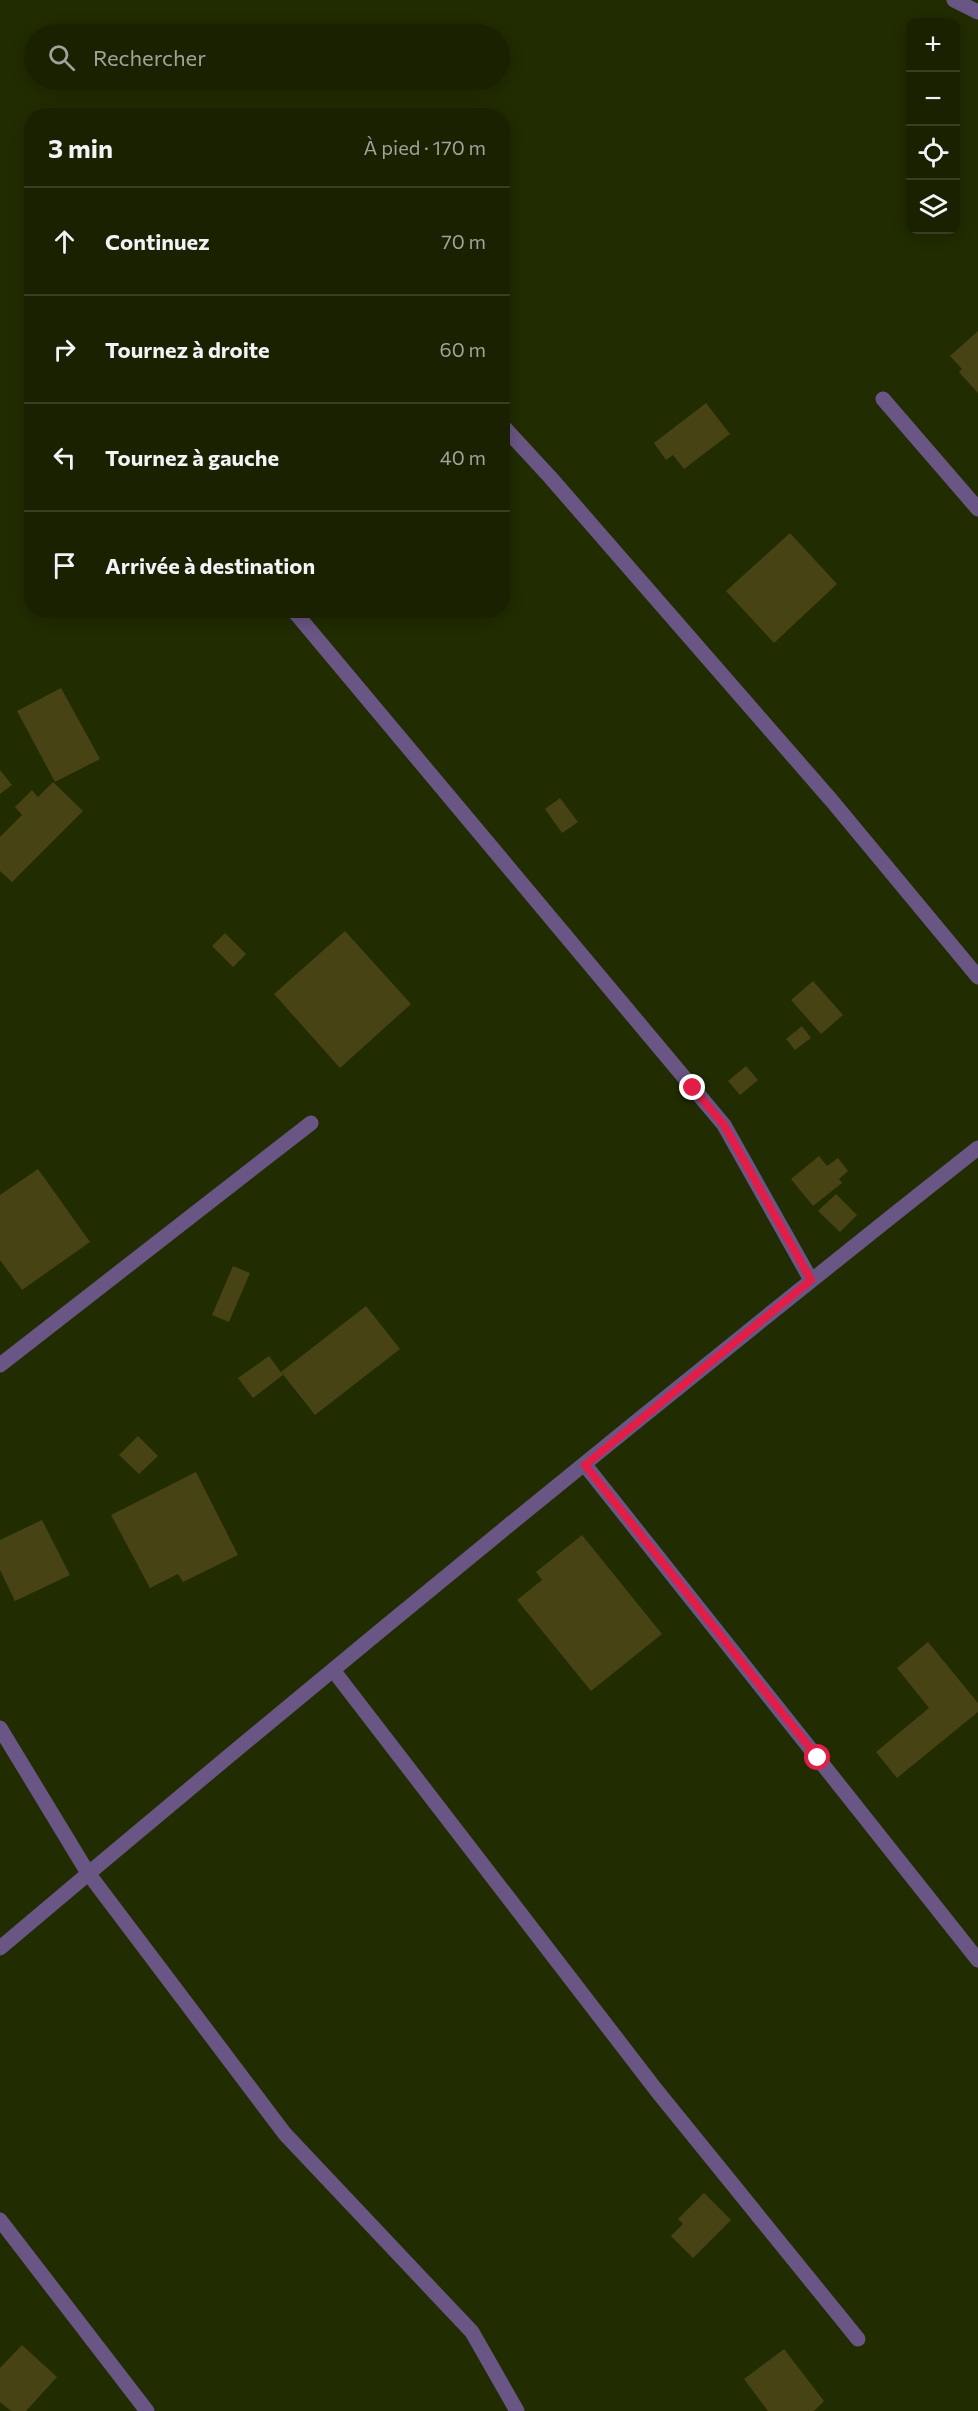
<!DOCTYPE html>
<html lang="fr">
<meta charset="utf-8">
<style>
body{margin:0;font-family:Commissioner,sans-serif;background:#22290b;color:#f1f3f6}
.controls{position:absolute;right:18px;top:18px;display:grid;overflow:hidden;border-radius:12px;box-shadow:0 3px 15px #0003}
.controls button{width:54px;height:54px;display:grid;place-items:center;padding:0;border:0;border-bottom:2px solid #373e23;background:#192101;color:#f1f3f6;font:30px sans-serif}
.stop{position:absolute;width:18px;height:18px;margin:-14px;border:4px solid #e11d48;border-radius:50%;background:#fff}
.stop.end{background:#e11d48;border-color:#fff;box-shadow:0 2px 6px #0008}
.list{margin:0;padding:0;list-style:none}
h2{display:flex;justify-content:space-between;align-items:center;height:78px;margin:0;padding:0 24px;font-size:26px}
h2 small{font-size:20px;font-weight:400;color:#9fa399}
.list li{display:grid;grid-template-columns:39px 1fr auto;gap:18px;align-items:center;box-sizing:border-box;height:108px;padding:0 24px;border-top:2px solid #373e23}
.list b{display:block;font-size:22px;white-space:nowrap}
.list em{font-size:20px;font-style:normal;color:#9fa399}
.icon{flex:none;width:33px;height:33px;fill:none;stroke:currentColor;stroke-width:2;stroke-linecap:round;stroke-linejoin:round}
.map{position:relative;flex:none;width:978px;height:2411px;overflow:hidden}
.search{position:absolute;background:#192101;box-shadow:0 3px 15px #0003;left:24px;top:24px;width:486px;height:66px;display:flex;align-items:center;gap:15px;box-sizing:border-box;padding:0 21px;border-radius:33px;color:#9fa399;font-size:22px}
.panel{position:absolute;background:#192101;box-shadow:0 3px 15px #0003;left:24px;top:108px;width:486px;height:510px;border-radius:24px}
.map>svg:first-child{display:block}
.building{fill:#484314}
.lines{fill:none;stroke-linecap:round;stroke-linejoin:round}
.minor{stroke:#695684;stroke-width:15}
.route{stroke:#e11d48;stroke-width:8}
</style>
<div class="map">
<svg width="978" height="2411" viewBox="0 0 978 2411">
<rect width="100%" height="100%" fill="#212c01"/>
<path class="building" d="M 978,331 L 978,393 L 959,372 L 962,369 L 950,356 Z
M 706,403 L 730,434 L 684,469 L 673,455 L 666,460 L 654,443 Z
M 790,533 L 837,584 L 774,643 L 726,591 Z
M 61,688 L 100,759 L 55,782 L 17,711 Z
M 0,770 L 12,785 L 0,794 Z
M 53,782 L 83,811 L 12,882 L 0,871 L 0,837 L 22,815 L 15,807 L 32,790 L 38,797 Z
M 560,798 L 578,822 L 562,833 L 545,809 Z
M 345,931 L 411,1004 L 340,1068 L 274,994 Z
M 225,933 L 246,954 L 233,967 L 212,946 Z
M 813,981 L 843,1015 L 821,1034 L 791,1000 Z
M 802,1026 L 811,1038 L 795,1050 L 786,1039 Z
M 746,1066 L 758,1080 L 740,1095 L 728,1081 Z
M 819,1156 L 827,1166 L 838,1158 L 848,1171 L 839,1179 L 842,1183 L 813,1206 L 791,1179 Z
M 38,1169 L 90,1242 L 22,1290 L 0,1260 L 0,1195 Z
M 836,1194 L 857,1215 L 840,1232 L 818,1211 Z
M 233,1266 L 250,1273 L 229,1322 L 212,1315 Z
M 366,1306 L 400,1349 L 315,1415 L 281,1372 Z
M 269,1356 L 283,1375 L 253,1398 L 238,1378 Z
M 138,1436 L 158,1456 L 139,1474 L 119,1455 Z
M 196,1472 L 238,1555 L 183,1582 L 178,1574 L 150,1588 L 111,1515 Z
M 42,1520 L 70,1575 L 15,1601 L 0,1570 L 0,1540 Z
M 582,1535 L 662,1634 L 591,1691 L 517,1600 L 542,1580 L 536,1572 Z
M 928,1642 L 978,1703 L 978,1712 L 897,1778 L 876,1752 L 929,1708 L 897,1668 Z
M 704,2193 L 731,2220 L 693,2258 L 671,2236 L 683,2224 L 678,2219 Z
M 22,2345 L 57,2377 L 26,2411 L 11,2411 L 0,2402 L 0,2368 Z
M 784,2349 L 824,2401 L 814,2411 L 768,2411 L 744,2379 Z"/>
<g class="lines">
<path class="minor" d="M 954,0 L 978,12
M 883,399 L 978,509
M 502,425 L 550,477 L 832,801 L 978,977
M 293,610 L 724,1125 L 811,1280
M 0,1365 L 311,1123
M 585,1465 L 978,1960
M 333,1670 L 657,2091 L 858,2339
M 0,1728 L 88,1873 L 285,2134 L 472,2332 L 517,2411
M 0,1948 C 322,1676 648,1409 978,1148
M 0,2220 L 147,2411"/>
</g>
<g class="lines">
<path class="route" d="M 693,1088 L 724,1125 L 811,1280 L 585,1465 L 818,1758"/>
</g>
</svg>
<div class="controls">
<button>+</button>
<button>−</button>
<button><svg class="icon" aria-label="locate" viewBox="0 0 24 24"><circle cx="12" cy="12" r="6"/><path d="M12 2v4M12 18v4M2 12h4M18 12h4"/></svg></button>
<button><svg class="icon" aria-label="layers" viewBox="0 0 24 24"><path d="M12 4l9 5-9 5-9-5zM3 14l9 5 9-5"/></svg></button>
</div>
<div class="stop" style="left:818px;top:1758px"></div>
<div class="stop end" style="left:693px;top:1088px"></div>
<div class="search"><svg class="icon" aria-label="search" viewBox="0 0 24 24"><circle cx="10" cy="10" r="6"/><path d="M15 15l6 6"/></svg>Rechercher</div>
<section class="panel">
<h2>3 min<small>À pied · 170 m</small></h2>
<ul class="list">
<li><svg class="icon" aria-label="ahead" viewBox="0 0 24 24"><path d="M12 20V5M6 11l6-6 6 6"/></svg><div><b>Continuez</b></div><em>70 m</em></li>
<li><svg class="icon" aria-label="right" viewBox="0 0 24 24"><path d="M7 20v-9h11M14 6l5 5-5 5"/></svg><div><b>Tournez à droite</b></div><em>60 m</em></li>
<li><svg class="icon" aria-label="left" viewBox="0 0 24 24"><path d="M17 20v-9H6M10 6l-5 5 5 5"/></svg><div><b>Tournez à gauche</b></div><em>40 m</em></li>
<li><svg class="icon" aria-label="arrive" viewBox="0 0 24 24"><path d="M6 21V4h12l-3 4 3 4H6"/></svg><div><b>Arrivée à destination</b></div></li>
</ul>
</section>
</div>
